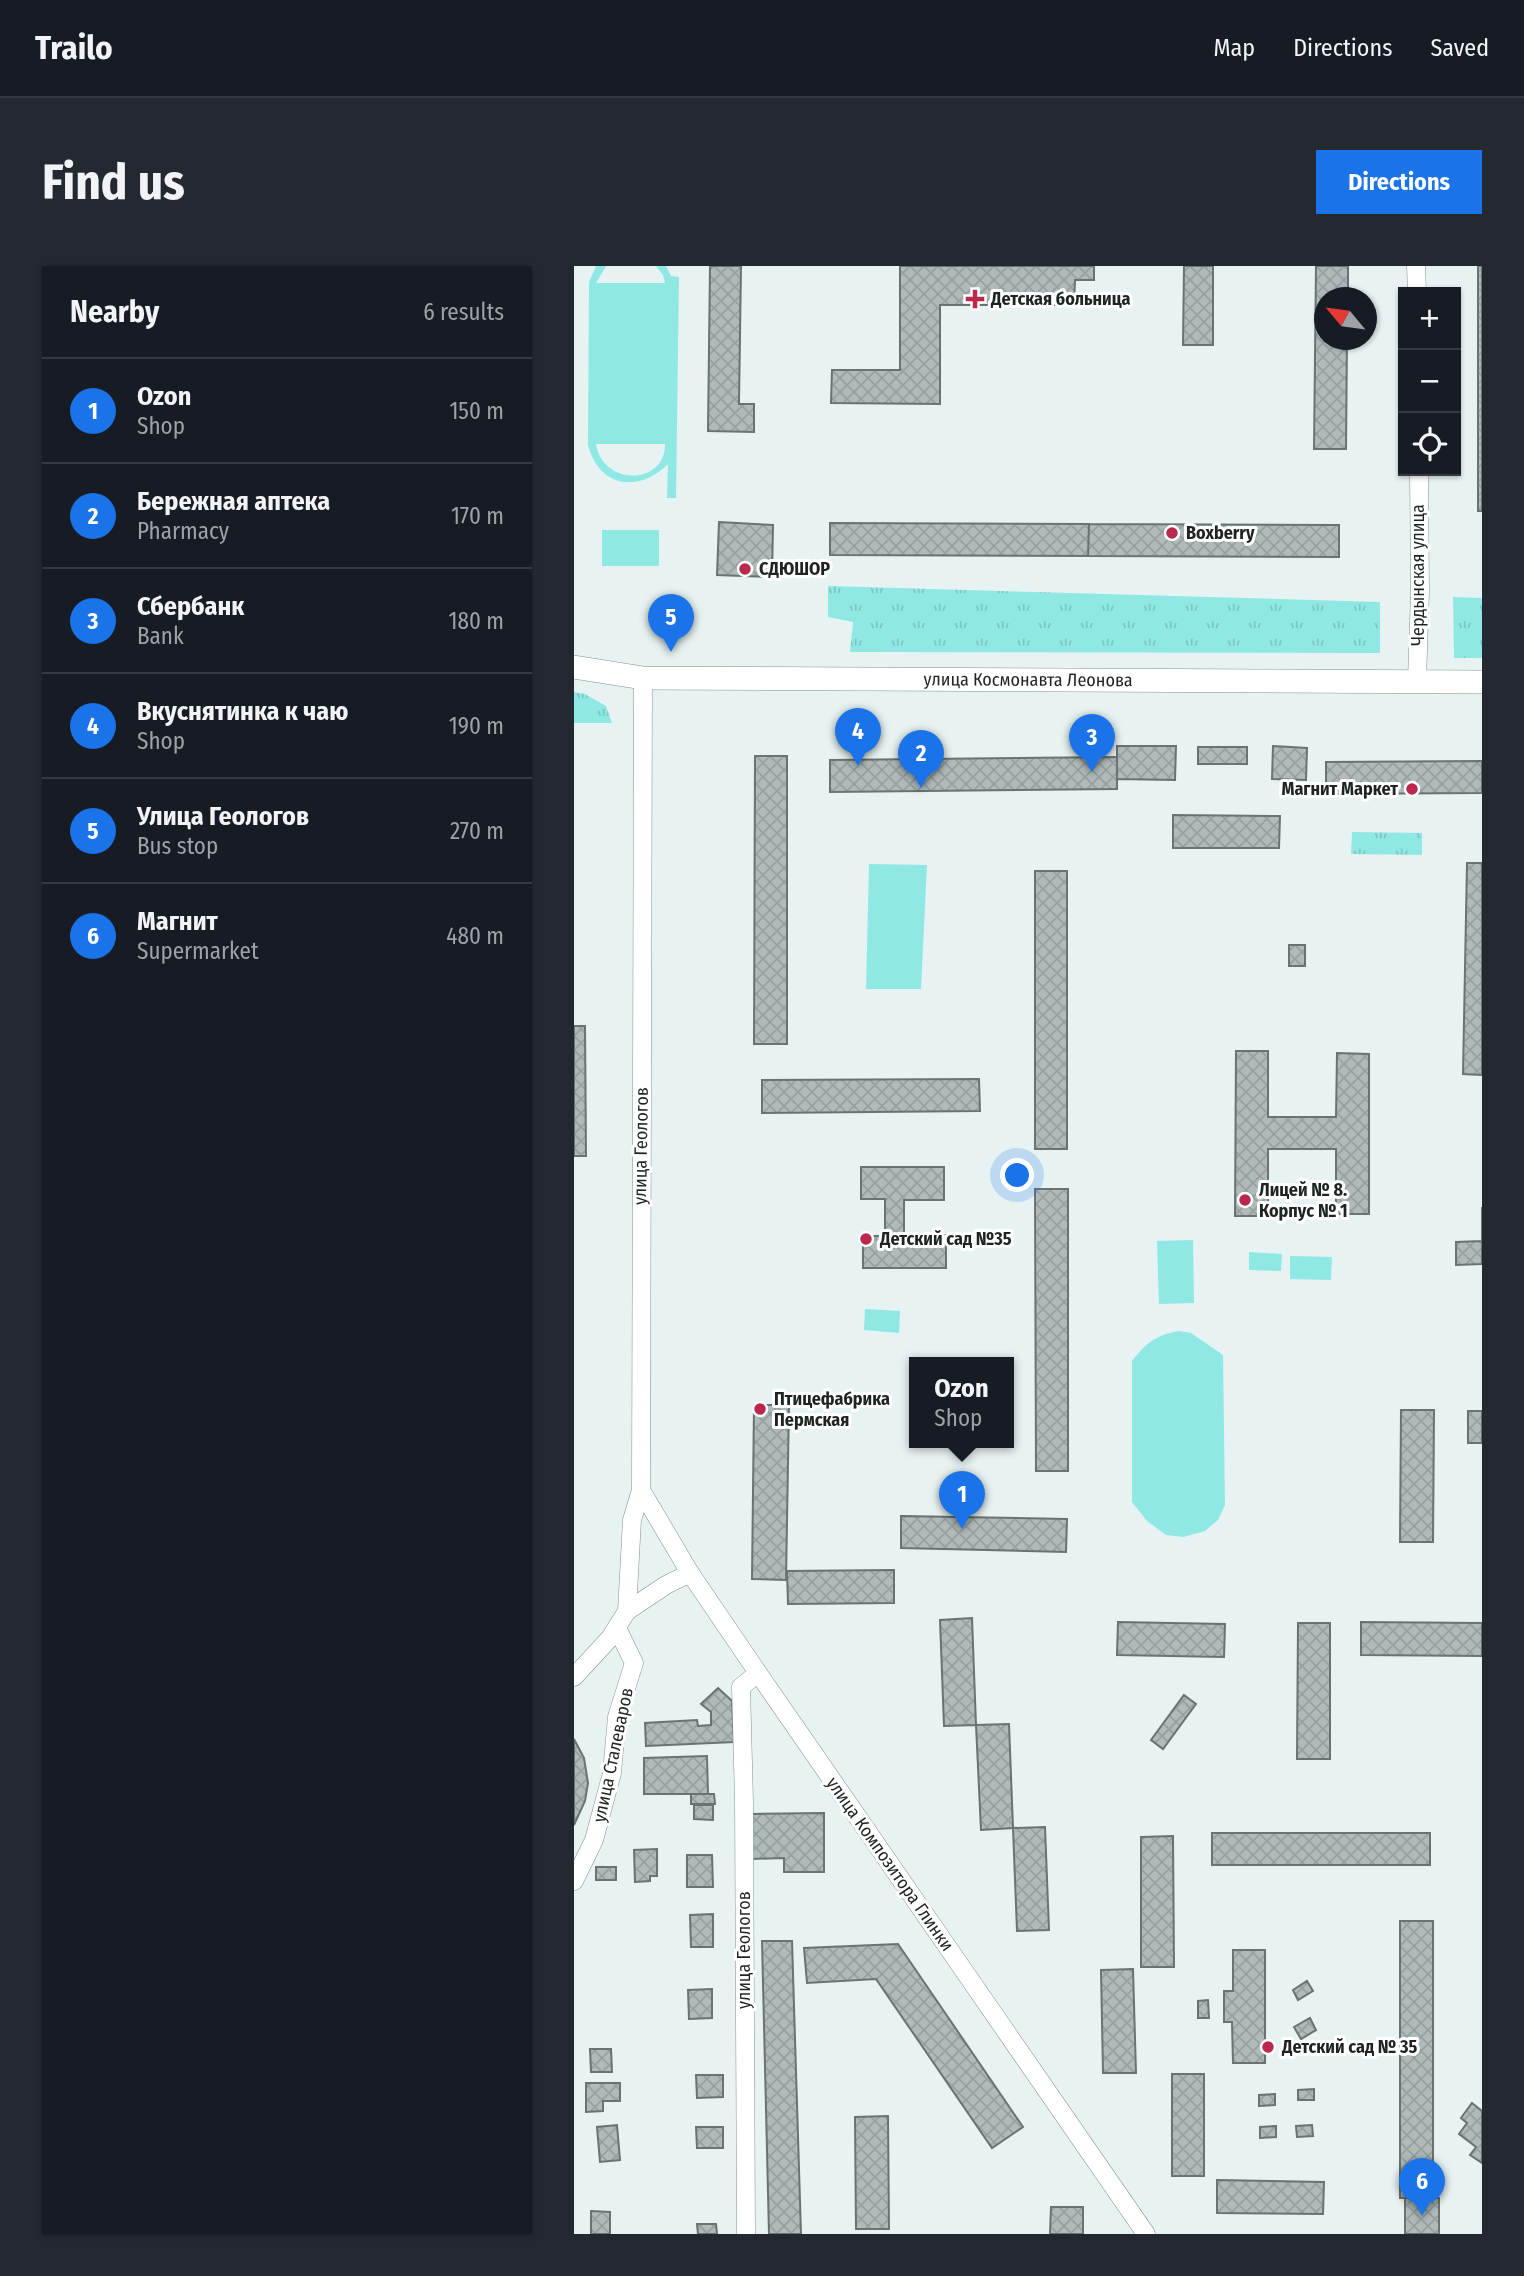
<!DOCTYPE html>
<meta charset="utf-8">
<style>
body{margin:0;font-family:"Fira Sans Condensed",sans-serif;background:#242831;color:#f1f3f6}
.controls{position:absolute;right:21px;top:21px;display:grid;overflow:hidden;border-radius:0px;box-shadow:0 2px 5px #0004}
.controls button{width:63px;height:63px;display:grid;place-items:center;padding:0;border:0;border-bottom:2px solid #363941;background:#171b24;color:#f1f3f6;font:35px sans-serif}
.compass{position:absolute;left:740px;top:21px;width:63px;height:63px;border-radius:50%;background:#171b24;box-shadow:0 2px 5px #0004;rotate:299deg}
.you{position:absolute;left:444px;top:910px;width:24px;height:24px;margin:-18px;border:5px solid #fff;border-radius:50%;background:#1a73e8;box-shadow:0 0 0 10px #1a73e833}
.badge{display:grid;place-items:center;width:46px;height:46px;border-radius:50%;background:#1a73e8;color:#fff;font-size:23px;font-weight:700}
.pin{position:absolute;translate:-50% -58px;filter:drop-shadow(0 2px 4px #0008)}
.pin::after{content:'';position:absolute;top:37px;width:24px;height:21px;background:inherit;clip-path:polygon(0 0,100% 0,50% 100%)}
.popup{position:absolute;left:335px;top:1091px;width:105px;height:91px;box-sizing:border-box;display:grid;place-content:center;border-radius:0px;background:#171b24;filter:drop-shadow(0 2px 5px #0005);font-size:23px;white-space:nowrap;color:#9ea1a6}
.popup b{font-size:26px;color:#f1f3f6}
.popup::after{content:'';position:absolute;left:50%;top:100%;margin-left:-14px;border:14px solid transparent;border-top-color:#171b24}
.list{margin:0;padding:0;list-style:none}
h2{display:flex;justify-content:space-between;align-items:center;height:91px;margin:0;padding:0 28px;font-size:30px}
h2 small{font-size:23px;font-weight:400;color:#9ea1a6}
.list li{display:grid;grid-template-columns:46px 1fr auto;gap:21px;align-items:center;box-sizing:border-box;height:105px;padding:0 28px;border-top:2px solid #363941}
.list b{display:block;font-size:26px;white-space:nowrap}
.list p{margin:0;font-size:23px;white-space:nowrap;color:#9ea1a6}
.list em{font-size:23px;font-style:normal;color:#9ea1a6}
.icon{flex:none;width:38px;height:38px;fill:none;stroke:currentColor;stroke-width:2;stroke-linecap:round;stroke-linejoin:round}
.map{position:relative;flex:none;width:908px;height:1968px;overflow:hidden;border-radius:0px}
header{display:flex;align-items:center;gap:42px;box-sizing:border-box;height:98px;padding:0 35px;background:#171b24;border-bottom:2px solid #363941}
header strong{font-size:33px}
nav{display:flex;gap:38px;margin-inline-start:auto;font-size:24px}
.intro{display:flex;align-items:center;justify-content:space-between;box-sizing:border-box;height:168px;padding:0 42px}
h1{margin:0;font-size:49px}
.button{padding:18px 32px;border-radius:0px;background:#1a73e8;color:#fff;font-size:24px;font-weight:700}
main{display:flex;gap:42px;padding:0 42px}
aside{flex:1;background:#171b24;border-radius:0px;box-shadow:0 2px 5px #0004}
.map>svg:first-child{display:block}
.grass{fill:url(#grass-tufts)}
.garden{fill:#90e8e5;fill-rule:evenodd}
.building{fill:url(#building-cross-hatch);stroke:#687373;stroke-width:2}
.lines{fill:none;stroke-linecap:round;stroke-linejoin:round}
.minor-casing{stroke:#84908f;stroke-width:19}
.major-casing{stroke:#84908f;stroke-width:24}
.minor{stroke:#fff;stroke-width:18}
.major{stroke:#fff;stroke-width:23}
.poi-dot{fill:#ba294b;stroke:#fff;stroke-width:2.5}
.labels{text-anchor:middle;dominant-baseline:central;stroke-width:6;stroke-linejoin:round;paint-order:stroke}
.poi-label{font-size:18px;font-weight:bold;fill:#1e2323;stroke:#fff;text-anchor:start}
.street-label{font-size:18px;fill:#1e2323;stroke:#fff}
</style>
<header>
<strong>Trailo</strong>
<nav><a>Map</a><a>Directions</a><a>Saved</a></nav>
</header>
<div class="intro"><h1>Find us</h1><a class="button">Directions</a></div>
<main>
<aside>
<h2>Nearby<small>6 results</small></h2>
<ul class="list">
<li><span class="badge">1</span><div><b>Ozon</b><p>Shop</p></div><em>150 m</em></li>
<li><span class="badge">2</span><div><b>Бережная аптека</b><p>Pharmacy</p></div><em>170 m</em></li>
<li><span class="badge">3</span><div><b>Сбербанк</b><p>Bank</p></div><em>180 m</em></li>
<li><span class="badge">4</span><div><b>Вкуснятинка к чаю</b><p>Shop</p></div><em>190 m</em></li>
<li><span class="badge">5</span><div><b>Улица Геологов</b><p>Bus stop</p></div><em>270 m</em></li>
<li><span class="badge">6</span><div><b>Магнит</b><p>Supermarket</p></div><em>480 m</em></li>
</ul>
</aside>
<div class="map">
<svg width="908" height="1968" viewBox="0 0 908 1968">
<defs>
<pattern id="grass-tufts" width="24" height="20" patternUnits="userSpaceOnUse" patternTransform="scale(1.75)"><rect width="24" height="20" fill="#90e8e5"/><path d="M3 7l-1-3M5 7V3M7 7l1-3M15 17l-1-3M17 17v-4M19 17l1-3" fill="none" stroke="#7cc7c4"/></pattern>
<pattern id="building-cross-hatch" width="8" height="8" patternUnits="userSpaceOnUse" patternTransform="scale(1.75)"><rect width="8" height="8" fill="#afbbbb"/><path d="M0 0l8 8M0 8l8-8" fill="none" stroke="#96a0a0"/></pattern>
</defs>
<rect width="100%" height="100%" fill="#e6f3f2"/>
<path class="grass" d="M 254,320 L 806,336 L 806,387 L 276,386 L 279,356 L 254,351 Z
M 879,331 L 908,332 L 908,392 L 880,392 Z
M 0,426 L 11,428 L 32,440 L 38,457 L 0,457 Z
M 778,566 L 848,567 L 848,589 L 777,588 Z"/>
<path class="garden" d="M 22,0 L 32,0 L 22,17 L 91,17 L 89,9 L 82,0 L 92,0 L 97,10 L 105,11 L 102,232 L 93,232 L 94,198 C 65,227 25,222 14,179 L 15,16 ZM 22,178 L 91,178 C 92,219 29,221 22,178 Z
M 28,264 L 85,264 L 85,300 L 28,300 Z
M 295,598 L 353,599 L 347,723 L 292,723 Z
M 619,974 L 620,1037 L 585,1038 L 583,975 Z
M 675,986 L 708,988 L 707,1005 L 675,1004 Z
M 716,990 L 758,991 L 757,1014 L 716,1013 Z
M 291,1043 L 326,1045 L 325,1067 L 290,1064 Z
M 605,1065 L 617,1067 L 649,1089 L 651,1239 L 644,1254 L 631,1265 L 609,1271 L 592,1269 L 573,1255 L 558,1236 L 558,1095 C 572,1077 582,1069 605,1065 Z"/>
<path class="building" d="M 136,0 L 167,0 L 165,138 L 180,138 L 180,166 L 134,165 Z
M 326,0 L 520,0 L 520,14 L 501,14 L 500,39 L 366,39 L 366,138 L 257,137 L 258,104 L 326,104 Z
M 610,0 L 639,0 L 639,79 L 609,79 Z
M 742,0 L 774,0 L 774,32 L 750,32 L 750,74 L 773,74 L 772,183 L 740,183 Z
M 904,0 L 908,0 L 908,245 L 904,245 Z
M 145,256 L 199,259 L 198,311 L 143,309 Z
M 256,257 L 515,258 L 514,290 L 256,289 Z
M 515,258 L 765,259 L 765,291 L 514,290 Z
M 543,480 L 602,480 L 601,514 L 543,513 Z
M 699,480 L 733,482 L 732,514 L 698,513 Z
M 624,481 L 673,481 L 673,498 L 624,498 Z
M 181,490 L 213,490 L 213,778 L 180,778 Z
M 543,491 L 543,523 L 256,526 L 256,494 Z
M 908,495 L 908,527 L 752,528 L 752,496 Z
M 599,549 L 706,550 L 705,582 L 599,582 Z
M 893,597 L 908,597 L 908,809 L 889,808 Z
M 461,605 L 493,605 L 493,883 L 461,883 Z
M 715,679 L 731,679 L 731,700 L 715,700 Z
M 0,760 L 11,760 L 12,890 L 0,890 Z
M 662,785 L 694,785 L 694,851 L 762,851 L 763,787 L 795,788 L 795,948 L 762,948 L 762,883 L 694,883 L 694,950 L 661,950 Z
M 405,813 L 406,845 L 188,847 L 188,814 Z
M 287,901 L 370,901 L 370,934 L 330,934 L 330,969 L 372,969 L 372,1002 L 289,1002 L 289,970 L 311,970 L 311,933 L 287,933 Z
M 461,923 L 494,923 L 494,1205 L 462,1205 Z
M 908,941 L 908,998 L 882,999 L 882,976 L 908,975 Z
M 180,1139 L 215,1139 L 212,1314 L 178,1313 Z
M 827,1144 L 860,1144 L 859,1276 L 826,1276 Z
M 894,1145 L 908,1145 L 908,1177 L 894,1177 Z
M 327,1250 L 493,1253 L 492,1286 L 327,1282 Z
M 320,1304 L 320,1337 L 214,1338 L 213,1305 Z
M 398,1352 L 402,1459 L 370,1460 L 366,1354 Z
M 544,1356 L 651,1358 L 650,1391 L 543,1389 Z
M 787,1356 L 908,1357 L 908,1390 L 787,1389 Z
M 724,1357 L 756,1357 L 756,1493 L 723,1493 Z
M 144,1422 L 158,1435 L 160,1476 L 72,1480 L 71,1457 L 123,1454 L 124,1460 L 137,1459 L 137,1446 L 127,1438 Z
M 610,1429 L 622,1438 L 589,1483 L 577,1474 Z
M 435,1458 L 439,1562 L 407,1564 L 402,1459 Z
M 0,1473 L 10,1492 L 14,1517 L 11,1535 L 0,1559 Z
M 133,1490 L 134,1528 L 70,1528 L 70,1492 Z
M 117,1528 L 140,1528 L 141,1538 L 117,1538 Z
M 120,1539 L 139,1539 L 139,1554 L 120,1553 Z
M 250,1547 L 250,1606 L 210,1606 L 210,1592 L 177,1593 L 177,1548 Z
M 471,1561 L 475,1664 L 443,1665 L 439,1562 Z
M 638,1567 L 856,1567 L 856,1599 L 638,1599 Z
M 599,1570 L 600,1701 L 567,1701 L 567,1571 Z
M 83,1583 L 83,1610 L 76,1610 L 76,1615 L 61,1616 L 60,1584 Z
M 113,1589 L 138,1589 L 139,1621 L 113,1621 Z
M 22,1601 L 42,1601 L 42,1614 L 22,1614 Z
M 139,1648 L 139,1681 L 117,1681 L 116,1649 Z
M 826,1655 L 859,1655 L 859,1932 L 826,1932 Z
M 188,1675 L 218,1675 L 227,1968 L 195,1968 Z
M 324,1678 L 449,1861 L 418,1882 L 302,1713 L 233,1717 L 230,1682 Z
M 659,1684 L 691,1684 L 691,1797 L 659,1797 L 658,1756 L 650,1756 L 650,1725 L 659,1725 Z
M 559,1703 L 562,1807 L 529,1807 L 527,1704 Z
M 733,1715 L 739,1725 L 724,1734 L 719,1724 Z
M 138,1723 L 138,1752 L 115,1753 L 114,1724 Z
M 634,1734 L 635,1752 L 624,1752 L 624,1735 Z
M 736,1752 L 742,1764 L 727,1773 L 720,1761 Z
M 16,1783 L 37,1783 L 38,1806 L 17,1806 Z
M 598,1808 L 630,1808 L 630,1910 L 598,1910 Z
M 122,1809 L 149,1809 L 149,1831 L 123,1832 Z
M 12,1817 L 46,1817 L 46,1835 L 29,1835 L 29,1845 L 12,1846 Z
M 740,1823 L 740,1834 L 724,1834 L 724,1824 Z
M 701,1828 L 701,1839 L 685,1840 L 685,1829 Z
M 898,1837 L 908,1845 L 908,1897 L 896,1889 L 902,1881 L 885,1868 L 893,1857 L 887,1852 Z
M 314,1850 L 315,1963 L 282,1963 L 281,1851 Z
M 43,1859 L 46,1894 L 26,1896 L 23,1861 Z
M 738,1859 L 739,1870 L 723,1871 L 722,1860 Z
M 702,1860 L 702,1871 L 686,1872 L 686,1861 Z
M 122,1861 L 149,1861 L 149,1882 L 123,1882 Z
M 643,1914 L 750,1916 L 749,1948 L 643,1947 Z
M 831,1932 L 865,1932 L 865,1968 L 831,1968 Z
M 477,1941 L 509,1941 L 509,1968 L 476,1968 Z
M 17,1945 L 36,1946 L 36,1968 L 17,1968 Z
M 123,1958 L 142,1958 L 143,1968 L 124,1968 Z"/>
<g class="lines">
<defs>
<path id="minor" d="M 842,0 L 843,26
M 843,414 L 846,326 L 845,205
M 67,1224 L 116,1307 L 184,1407 L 572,1968
M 53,1345 L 58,1254 L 67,1224 L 69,412
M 0,1411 L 36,1372 L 53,1345 L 92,1319 L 116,1307
M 0,1615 L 20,1574 L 38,1507 L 43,1451 L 60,1397 L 43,1362
M 172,1968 L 170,1535 L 167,1421 L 184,1407"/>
<g id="major">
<path id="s1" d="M 0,401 L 69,412 L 908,416"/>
</g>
</defs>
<use href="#minor" class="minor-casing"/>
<use href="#major" class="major-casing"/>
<use href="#minor" class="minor"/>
<use href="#major" class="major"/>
</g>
<g class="poi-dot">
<path d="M397.5 22.5h7v7h7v7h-7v7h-7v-7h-7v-7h7z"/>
<circle cx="598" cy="267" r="7"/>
<circle cx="171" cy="303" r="7"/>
<circle cx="838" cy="523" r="7"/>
<circle cx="671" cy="934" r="7"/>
<circle cx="292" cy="973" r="7"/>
<circle cx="186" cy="1143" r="7"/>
<circle cx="694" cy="1781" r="7"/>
</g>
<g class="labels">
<g class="poi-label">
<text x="417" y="33">Детская больница</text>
<text x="612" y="267">Boxberry</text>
<text x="185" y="303">СДЮШОР</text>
<text x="824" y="523" text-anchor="end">Магнит Маркет</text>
<text x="685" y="924">Лицей № 8.<tspan x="685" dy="21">Корпус № 1</tspan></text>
<text x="306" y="973">Детский сад №35</text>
<text x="200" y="1133">Птицефабрика<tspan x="200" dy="21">Пермская</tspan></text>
<text x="708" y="1781">Детский сад № 35</text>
</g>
<g class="street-label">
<text transform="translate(844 309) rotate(-90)">Чердынская улица</text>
<text stroke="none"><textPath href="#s1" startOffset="455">улица Космонавта Леонова</textPath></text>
<text transform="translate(67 880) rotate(-89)">улица Геологов</text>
<text transform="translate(39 1489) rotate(-78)">улица Сталеваров</text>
<text transform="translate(316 1598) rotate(55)">улица Композитора Глинки</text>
<text transform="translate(170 1684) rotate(-90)">улица Геологов</text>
</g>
</g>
</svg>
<div class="controls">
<button>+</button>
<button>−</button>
<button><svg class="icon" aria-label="locate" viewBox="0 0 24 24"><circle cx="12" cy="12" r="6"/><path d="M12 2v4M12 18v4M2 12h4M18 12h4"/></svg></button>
</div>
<svg class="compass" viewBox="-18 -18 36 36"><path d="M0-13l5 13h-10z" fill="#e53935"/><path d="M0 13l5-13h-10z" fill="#9ea1a6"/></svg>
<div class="you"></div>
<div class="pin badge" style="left:388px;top:1263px">1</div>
<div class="popup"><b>Ozon</b>Shop</div>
<div class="pin badge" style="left:347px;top:522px">2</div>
<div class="pin badge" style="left:518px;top:506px">3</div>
<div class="pin badge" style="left:284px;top:500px">4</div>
<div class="pin badge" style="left:97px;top:386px">5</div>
<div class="pin badge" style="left:848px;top:1950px">6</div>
</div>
</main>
